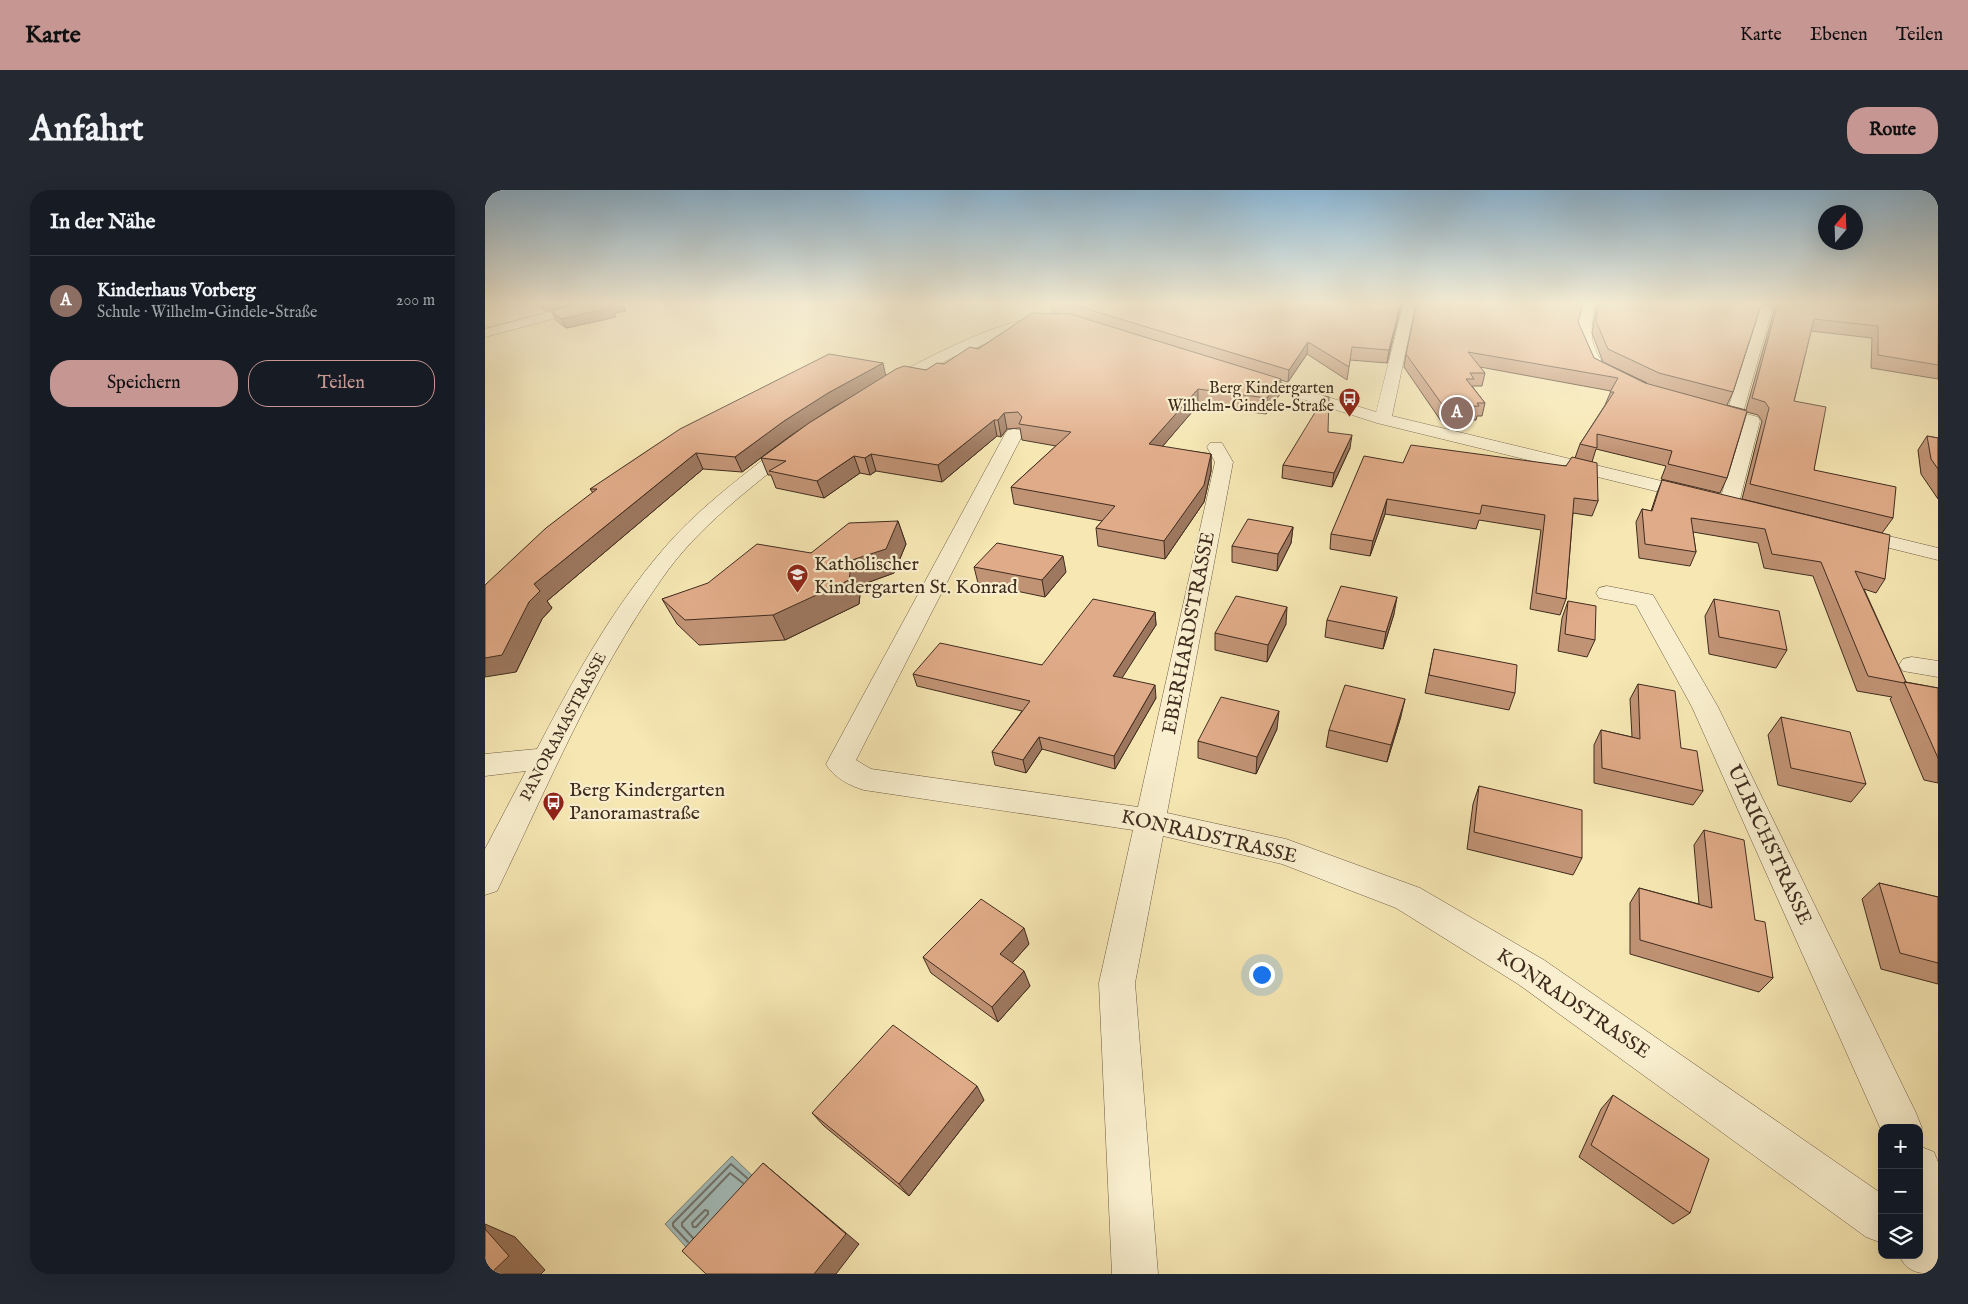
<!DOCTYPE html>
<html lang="de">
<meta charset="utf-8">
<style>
body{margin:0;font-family:"IM FELL English",serif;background:#242831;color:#f1f3f6}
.controls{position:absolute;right:15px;bottom:15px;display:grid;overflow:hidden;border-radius:10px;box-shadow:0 5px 20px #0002}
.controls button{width:45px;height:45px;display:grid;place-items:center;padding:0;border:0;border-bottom:1px solid #363941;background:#171b24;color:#f1f3f6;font:25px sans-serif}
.compass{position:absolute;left:1333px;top:15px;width:45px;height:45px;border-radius:50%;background:#171b24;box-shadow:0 5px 20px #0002;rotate:19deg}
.you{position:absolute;left:776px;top:784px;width:18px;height:18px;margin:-12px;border:4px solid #fff;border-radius:50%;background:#1a73e8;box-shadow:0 0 0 8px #1a73e833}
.badge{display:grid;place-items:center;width:32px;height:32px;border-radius:50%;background:#c59692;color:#fff;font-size:16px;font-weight:700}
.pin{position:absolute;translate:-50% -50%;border:2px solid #fff;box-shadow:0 1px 5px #0006}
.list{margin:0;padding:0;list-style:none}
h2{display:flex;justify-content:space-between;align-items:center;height:65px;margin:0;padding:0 20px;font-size:21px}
h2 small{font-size:16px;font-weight:400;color:#9ea1a6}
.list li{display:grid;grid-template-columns:32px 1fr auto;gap:15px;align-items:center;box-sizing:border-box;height:90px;padding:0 20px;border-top:1px solid #363941}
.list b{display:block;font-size:19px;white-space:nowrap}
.list p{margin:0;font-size:16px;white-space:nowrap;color:#9ea1a6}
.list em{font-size:16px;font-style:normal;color:#9ea1a6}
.actions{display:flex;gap:10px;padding:15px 20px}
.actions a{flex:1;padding:11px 0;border:1px solid #c59692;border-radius:20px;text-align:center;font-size:18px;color:#c59692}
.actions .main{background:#c59692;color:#111}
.icon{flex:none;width:28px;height:28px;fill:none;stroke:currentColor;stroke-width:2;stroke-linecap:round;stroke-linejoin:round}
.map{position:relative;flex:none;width:1453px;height:1084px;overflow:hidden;border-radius:20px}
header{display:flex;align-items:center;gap:30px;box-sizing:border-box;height:70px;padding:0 25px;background:#c59692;color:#111}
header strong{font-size:24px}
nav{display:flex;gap:28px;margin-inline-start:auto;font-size:18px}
.intro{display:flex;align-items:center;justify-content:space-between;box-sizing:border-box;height:120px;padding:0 30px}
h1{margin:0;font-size:35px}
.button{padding:12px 22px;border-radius:20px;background:#c59692;color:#111;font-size:18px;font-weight:700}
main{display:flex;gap:30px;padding:0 30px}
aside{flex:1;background:#171b24;border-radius:20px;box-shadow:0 5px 20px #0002}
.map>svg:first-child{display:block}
.water{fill:#a3bcb9;stroke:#7b827b}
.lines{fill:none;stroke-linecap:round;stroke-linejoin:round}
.shore{stroke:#72746c;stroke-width:2}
.minor-casing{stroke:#6e5b44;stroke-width:1}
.minor{fill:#f9efce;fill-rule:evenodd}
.wall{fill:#c19375;stroke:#402c1f;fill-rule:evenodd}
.shaded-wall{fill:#9d785f;stroke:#402c1f}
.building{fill:#e0ab88;stroke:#402c1f}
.labels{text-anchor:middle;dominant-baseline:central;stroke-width:4.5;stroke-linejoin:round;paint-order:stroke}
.far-poi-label{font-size:16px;fill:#402c1f;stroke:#f9efce;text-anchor:end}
.far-street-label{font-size:16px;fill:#402c1f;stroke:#f9efce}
.poi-label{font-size:20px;fill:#402c1f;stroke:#f9efce;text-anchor:start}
.street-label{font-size:20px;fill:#402c1f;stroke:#f9efce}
</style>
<header>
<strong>Karte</strong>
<nav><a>Karte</a><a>Ebenen</a><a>Teilen</a></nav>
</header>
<div class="intro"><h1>Anfahrt</h1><a class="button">Route</a></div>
<main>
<aside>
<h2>In der Nähe<small></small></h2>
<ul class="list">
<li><span class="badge" style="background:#8d6e63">A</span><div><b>Kinderhaus Vorberg</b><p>Schule · Wilhelm-Gindele-Straße</p></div><em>200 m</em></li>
</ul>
<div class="actions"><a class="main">Speichern</a><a>Teilen</a></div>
</aside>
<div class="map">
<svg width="1453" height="1084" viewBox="0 0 1453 1084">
<rect width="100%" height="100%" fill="#f6e7b3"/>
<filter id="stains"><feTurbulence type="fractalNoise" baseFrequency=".004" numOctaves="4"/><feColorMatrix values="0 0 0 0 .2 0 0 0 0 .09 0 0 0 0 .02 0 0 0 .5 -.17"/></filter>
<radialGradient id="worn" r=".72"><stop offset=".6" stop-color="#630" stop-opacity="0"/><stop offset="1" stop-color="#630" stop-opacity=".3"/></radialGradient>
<path class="water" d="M 247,966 L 276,994 L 209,1066 L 180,1034 Z"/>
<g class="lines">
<path class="shore" d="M 220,1020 L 223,1021 L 223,1024 L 211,1037 L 208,1037 L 207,1033 Z
M 208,1048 L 197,1036 L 197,1033 L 245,983 L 258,993
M 203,1052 L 188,1036 L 188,1033 L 246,974 L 262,988"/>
<defs>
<path id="minor" d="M 103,112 L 122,112 L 120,115 L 0,147 L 0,139 Z
M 919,112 L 931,112 L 907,226 L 1218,301 L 1221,305 L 1218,309 L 1211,311 L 892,233 L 755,189 L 752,186 L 760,181 L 765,183 L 891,222 Z
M 1099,112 L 1111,112 C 1105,141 1103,153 1121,177 L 1119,180 L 1106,179 L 1091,143 Z
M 1281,116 L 1287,120 L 1258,223 L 1273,227 L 1275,231 L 1254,313 L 1251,317 L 1237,317 L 1234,313 L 1258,233 L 1243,229 L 1241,225 L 1275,120 Z
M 558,127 L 565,131 L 563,134 L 542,136 L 468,167 L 406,199 L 394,199 L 392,196 L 394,193 C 438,171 510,130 558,127 Z
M 529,239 L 535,240 L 538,244 L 371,570 L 386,579 L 653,617 L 730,272 L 722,257 L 725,253 L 737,253 L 748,272 L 682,623 L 801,649 L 935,698 L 1059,770 L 1397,1004 L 1397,1053 L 1381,1047 L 1033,794 L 911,718 L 797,674 L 678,646 L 650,793 L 673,1084 L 627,1084 L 614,793 L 648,640 L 379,600 C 365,596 348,587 341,574 L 520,244 L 523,240 Z
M 309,249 L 315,250 L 318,254 L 315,258 C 266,298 212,337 176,390 C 108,486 63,596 12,701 L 0,705 L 0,659 L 41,581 L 0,586 L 0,564 L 52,559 C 91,484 133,408 190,346 C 224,310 264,281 303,250 Z
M 1367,337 L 1453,358 L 1453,370 L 1360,347 L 1357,343 L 1360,339 Z
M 1122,396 L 1168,405 L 1233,517 L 1431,923 L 1437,938 L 1434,944 L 1434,938 L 1397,938 L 1397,942 L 1207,517 L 1151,415 L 1114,408 L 1111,403 L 1114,398 Z
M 1427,467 L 1453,471 L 1453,487 L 1418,481 L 1414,475 L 1418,469 Z
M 1434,956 L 1449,962 L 1453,972 L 1453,1084 C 1435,1084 1422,1083 1414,1065 L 1434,1065 Z"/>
</defs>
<use href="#minor" class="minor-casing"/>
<use href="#minor" class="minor"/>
</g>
<path class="wall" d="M 47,112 L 97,112 L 60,121 Z
M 568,112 L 917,112 L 902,173 L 865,170 L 862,190 L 822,164 L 803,192 L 795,190 L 795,204 L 781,224 L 713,215 L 677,257 L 726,264 L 726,281 L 719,312 L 680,369 L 613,356 L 611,338 L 617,331 L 529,314 L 526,297 L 571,256 L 537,250 L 535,238 L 522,239 L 516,247 L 512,246 L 457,292 L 391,281 L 385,285 L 375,283 L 339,308 L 291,298 L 286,285 L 283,285 L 276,268 L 370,205 L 347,218 L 305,246 L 257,282 L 218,279 L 62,411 L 67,418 L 57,429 L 31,482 L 108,303 L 105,299 L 401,186 L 441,180 L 459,174 L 568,124 L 566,113 Z
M 1112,112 L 1453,112 L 1453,189 L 1386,178 L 1387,148 L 1326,141 L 1309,211 L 1329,280 L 1408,328 L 1397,343 L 1257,309 L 1277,231 L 1273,225 L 1262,222 L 1242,288 L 1235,303 L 1176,289 L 1181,276 L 1111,259 L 1107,272 L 1113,311 L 1107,326 L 1088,323 L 1081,409 L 1075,425 L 1045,419 L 1056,340 L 994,330 L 991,339 L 900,324 L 885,366 L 845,359 L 846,344 L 918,273 L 1081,276 L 1090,268 L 1095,254 L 1120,215 L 1126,201 L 995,177 L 1000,183 L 997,196 L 987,196 L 1000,213 L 997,226 L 992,226 L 991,230 L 956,231 L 919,177 L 921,164 L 1042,114 L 1093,132 L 1109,168 L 1162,193 L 1118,172 L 1107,143 ZM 1286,115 L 1289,121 L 1261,220 L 1242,215 L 1248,202 L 1276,116 Z
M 66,121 L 141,121 L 129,123 L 131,127 L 81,138 L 71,130 Z
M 843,242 L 865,258 L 847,297 L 797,288 L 798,275 Z
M 1442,246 L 1453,248 L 1453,309 L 1436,284 L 1433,260 Z
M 1177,290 L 1400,389 L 1391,403 L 1379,399 L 1421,492 L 1453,498 L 1453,593 L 1439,590 L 1405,509 L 1407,507 L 1372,501 L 1328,386 L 1279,378 L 1273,353 L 1208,342 L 1211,362 L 1205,376 L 1154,368 L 1151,332 L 1157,319 L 1166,321 L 1172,303 Z
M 413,331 L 421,354 L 409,383 L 376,395 L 374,414 L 300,450 L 214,455 L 192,434 L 177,409 L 326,363 Z
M 808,337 L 806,353 L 792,381 L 747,372 L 747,356 Z
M 489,377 L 581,382 L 560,407 L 493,393 Z
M 1229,409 L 1302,460 L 1291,478 L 1224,464 L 1220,426 Z
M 1083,411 L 1110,450 L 1102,467 L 1073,461 L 1077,428 Z
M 670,422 L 671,435 L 636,488 L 671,508 L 630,579 L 557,559 L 541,583 L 510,575 L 507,562 L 537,521 L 432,496 L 428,484 L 557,475 Z
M 909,424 L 898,459 L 840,447 L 842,430 Z
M 801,434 L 782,472 L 730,460 L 730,443 Z
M 949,459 L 1030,503 L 1024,520 L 940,503 Z
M 1153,494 L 1196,558 L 1218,601 L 1208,615 L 1109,593 L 1109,555 L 1116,540 L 1147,547 L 1145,509 Z
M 916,526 L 902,572 L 841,557 L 844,540 Z
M 1296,527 L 1381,594 L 1366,612 L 1293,595 L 1283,545 Z
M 792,539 L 771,584 L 713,568 L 713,551 Z
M 994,596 L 1097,668 L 1088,685 L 982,659 L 988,614 Z
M 1219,640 L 1270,730 L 1288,788 L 1274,802 L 1145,764 L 1145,713 L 1154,698 L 1214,714 L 1209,655 Z
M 1394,693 L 1453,707 L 1453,794 L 1396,779 L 1377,709 Z
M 544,754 L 527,773 L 545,796 L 513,832 L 446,783 L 438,767 Z
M 1128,905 L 1205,1023 L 1188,1034 L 1094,967 L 1116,919 Z
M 499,910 L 424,1006 L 339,936 L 327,923 Z"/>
<path class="shaded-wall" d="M 55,112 L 97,112 L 60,121 Z
M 136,112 L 141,121 L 129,123 L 131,127 L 81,138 L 76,129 L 122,114 Z
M 916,112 L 917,112 L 902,173 L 904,160 Z
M 1276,112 L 1288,112 L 1286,115 L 1274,116 Z
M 823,152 L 822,164 L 803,192 L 804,180 Z
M 398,173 L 401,187 L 347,218 L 305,246 L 257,282 L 250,267 L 299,231 L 343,203 Z
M 796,189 L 795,204 L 781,224 L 782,208 Z
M 713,199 L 713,215 L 665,271 L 664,254 Z
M 519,223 L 522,239 L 516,247 L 513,230 Z
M 509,230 L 512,246 L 457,292 L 453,275 Z
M 867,245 L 865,258 L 847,297 L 849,283 Z
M 211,263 L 218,279 L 62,411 L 67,418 L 57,429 L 31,482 L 0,487 L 0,468 L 44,412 L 49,394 Z
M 386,264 L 391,281 L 385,285 L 380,268 Z
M 726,264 L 726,281 L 719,312 L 680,369 L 679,351 Z
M 369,266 L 375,283 L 339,308 L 332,291 Z
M 902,309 L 900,324 L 885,366 L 888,351 Z
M 413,331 L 421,354 L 409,383 L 376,395 L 374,414 L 300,450 L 288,425 L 367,370 Z
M 808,337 L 806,353 L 792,381 L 793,364 Z
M 578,366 L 581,382 L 560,407 L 557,390 Z
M 912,407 L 909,424 L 898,459 L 901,442 Z
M 802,417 L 801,434 L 782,472 L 783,455 Z
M 670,422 L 671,435 L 630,499 L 628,486 Z
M 670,495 L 671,508 L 630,579 L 629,566 Z
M 920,509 L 916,526 L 902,572 L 906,555 Z
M 794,521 L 792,539 L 771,584 L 772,567 Z
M 554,547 L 557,559 L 541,583 L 538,570 Z
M 539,738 L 544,754 L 521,780 L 515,764 Z
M 539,781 L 545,796 L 513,832 L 507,817 Z
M 492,896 L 499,910 L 424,1006 L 414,994 Z
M 278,973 L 374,1054 L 351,1084 L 329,1084 Z
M 0,1034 L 30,1047 L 60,1080 L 56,1084 L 5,1084 Z"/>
<path class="building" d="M 100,112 L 135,112 L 122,114 L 127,117 L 76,129 L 66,121 Z
M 568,112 L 916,112 L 904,160 L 867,157 L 864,177 L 823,152 L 804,180 L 592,116 L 566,113 Z
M 932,112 L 1040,112 L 1042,114 L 1043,112 L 1098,112 L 1093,132 L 1109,168 L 1160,193 L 1262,221 L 1242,288 L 1183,274 L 1187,261 L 1112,244 L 1112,258 L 1095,254 L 1129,202 L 1125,202 L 1133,188 L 983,162 L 1000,183 L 985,183 L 989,189 L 981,189 L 1000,213 L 992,213 L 994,216 L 959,217 L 921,164 Z
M 1114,112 L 1277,112 L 1248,202 L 1174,183 L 1123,159 L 1111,131 Z
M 1293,112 L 1453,112 L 1453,175 L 1393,165 L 1393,136 L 1329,129 L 1309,211 L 1341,217 L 1329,280 L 1411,297 L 1408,328 L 1265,294 L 1284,218 L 1280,212 L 1267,208 Z
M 547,123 L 585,124 L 796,189 L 782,208 L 713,199 L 664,254 L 726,264 L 719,295 L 679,351 L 611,338 L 630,316 L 526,297 L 586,242 L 534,234 L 537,227 L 533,222 L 519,223 L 513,230 L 509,230 L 453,275 L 386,264 L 380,268 L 369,266 L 332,291 L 284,281 L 301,271 L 276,268 L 324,233 L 411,179 L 419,176 L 441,180 L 452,173 L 459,174 L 485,157 L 493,159 Z
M 344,164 L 398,173 L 343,203 L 299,231 L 250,267 L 211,263 L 49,394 L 55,401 L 44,412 L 17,465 L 0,468 L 0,395 L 61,338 L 112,299 L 105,299 L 195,239 Z
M 840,206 L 844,207 L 843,242 L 867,245 L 849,283 L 798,275 Z
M 1442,246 L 1453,248 L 1453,279 L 1446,269 Z
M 926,255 L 1081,276 L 1087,267 L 1112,273 L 1113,311 L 1089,308 L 1081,409 L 1051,403 L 1060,325 L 997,315 L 995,324 L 902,309 L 888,351 L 846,344 L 879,266 L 918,273 Z
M 1177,290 L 1405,345 L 1400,389 L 1370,381 L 1421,492 L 1419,492 L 1419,493 L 1383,486 L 1336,372 L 1287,364 L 1280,339 L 1206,328 L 1211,362 L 1160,354 L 1157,319 L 1167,321 Z
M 763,329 L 808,337 L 793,364 L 747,356 Z
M 413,331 L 401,359 L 367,370 L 364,390 L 288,425 L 200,430 L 177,409 L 223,393 L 272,354 L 326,363 L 364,333 Z
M 512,353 L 578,366 L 557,390 L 489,377 Z
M 856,396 L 912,407 L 901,442 L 842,430 Z
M 751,406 L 802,417 L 783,455 L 730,443 Z
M 608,409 L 670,422 L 628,486 L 670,495 L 629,566 L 554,547 L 538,570 L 507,562 L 545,511 L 428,484 L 455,453 L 557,475 Z
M 1229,409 L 1294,421 L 1302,460 L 1234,447 Z
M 1083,411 L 1111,416 L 1110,450 L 1080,444 Z
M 949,459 L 1032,475 L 1030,503 L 944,485 Z
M 1419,492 L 1453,498 L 1453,568 Z
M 1153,494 L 1190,501 L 1196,558 L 1212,561 L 1218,601 L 1117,578 L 1116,540 L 1155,549 Z
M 860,495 L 920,509 L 906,555 L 844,540 Z
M 736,507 L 794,521 L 772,567 L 713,551 Z
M 1296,527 L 1365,542 L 1381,594 L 1306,578 Z
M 994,596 L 1097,620 L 1097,668 L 989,642 Z
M 1219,640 L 1259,650 L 1270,730 L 1280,732 L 1288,788 L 1155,750 L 1154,698 L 1227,718 Z
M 1394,693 L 1453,707 L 1453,773 L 1415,763 Z
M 496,709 L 539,738 L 515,764 L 539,781 L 507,817 L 438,767 Z
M 408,835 L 492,896 L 414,994 L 327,923 Z
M 1128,905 L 1224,969 L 1205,1023 L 1106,955 Z
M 278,973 L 361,1044 L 329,1084 L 221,1084 L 197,1061 Z
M 0,1039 L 24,1066 L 5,1084 L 0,1084 Z"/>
<linearGradient id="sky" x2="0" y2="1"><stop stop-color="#8cb7d5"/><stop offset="0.43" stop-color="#fbf4dd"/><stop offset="1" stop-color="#fbf4dd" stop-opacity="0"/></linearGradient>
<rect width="1453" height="263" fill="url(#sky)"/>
<defs>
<symbol id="bus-pin" viewBox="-11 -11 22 30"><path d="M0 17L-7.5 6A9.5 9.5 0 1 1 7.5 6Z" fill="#8f2418" stroke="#f9efce"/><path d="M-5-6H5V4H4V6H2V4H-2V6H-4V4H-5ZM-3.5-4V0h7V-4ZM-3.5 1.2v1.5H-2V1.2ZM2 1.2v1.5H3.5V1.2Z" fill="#fff"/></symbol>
<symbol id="school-pin" viewBox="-11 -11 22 30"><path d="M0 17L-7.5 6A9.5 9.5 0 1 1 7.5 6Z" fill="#8f2418" stroke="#f9efce"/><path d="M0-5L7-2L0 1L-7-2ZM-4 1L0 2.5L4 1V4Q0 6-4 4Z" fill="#fff"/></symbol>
</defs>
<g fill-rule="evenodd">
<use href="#bus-pin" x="852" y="196" width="25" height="34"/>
<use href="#school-pin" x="300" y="372" width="25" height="34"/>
<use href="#bus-pin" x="56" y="600" width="25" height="34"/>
</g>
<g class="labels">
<g class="far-poi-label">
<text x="849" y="199">Berg Kindergarten<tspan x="849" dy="18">Wilhelm-Gindele-Straße</tspan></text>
</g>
<g class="far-street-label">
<text transform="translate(79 537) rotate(-62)">PANORAMASTRASSE</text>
</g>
<g class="poi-label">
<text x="329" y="374">Katholischer<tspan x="329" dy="23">Kindergarten St. Konrad</tspan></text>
<text x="84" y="600">Berg Kindergarten<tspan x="84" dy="23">Panoramastraße</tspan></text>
</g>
<g class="street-label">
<text transform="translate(704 443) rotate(-79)">EBERHARDSTRASSE</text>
<text transform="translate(724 647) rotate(13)">KONRADSTRASSE</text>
<text transform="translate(1284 655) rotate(65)">ULRICHSTRASSE</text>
<text transform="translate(1088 814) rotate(34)">KONRADSTRASSE</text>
</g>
</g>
<rect width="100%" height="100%" filter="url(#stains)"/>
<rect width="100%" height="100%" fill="url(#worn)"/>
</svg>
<div class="controls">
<button>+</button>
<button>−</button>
<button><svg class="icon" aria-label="layers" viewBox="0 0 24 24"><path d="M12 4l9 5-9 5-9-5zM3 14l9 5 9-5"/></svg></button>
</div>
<svg class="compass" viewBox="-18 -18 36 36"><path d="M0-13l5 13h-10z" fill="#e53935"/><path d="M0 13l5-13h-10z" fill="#9ea1a6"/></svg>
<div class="you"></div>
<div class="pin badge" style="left:972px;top:223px;background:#8d6e63">A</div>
</div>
</main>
